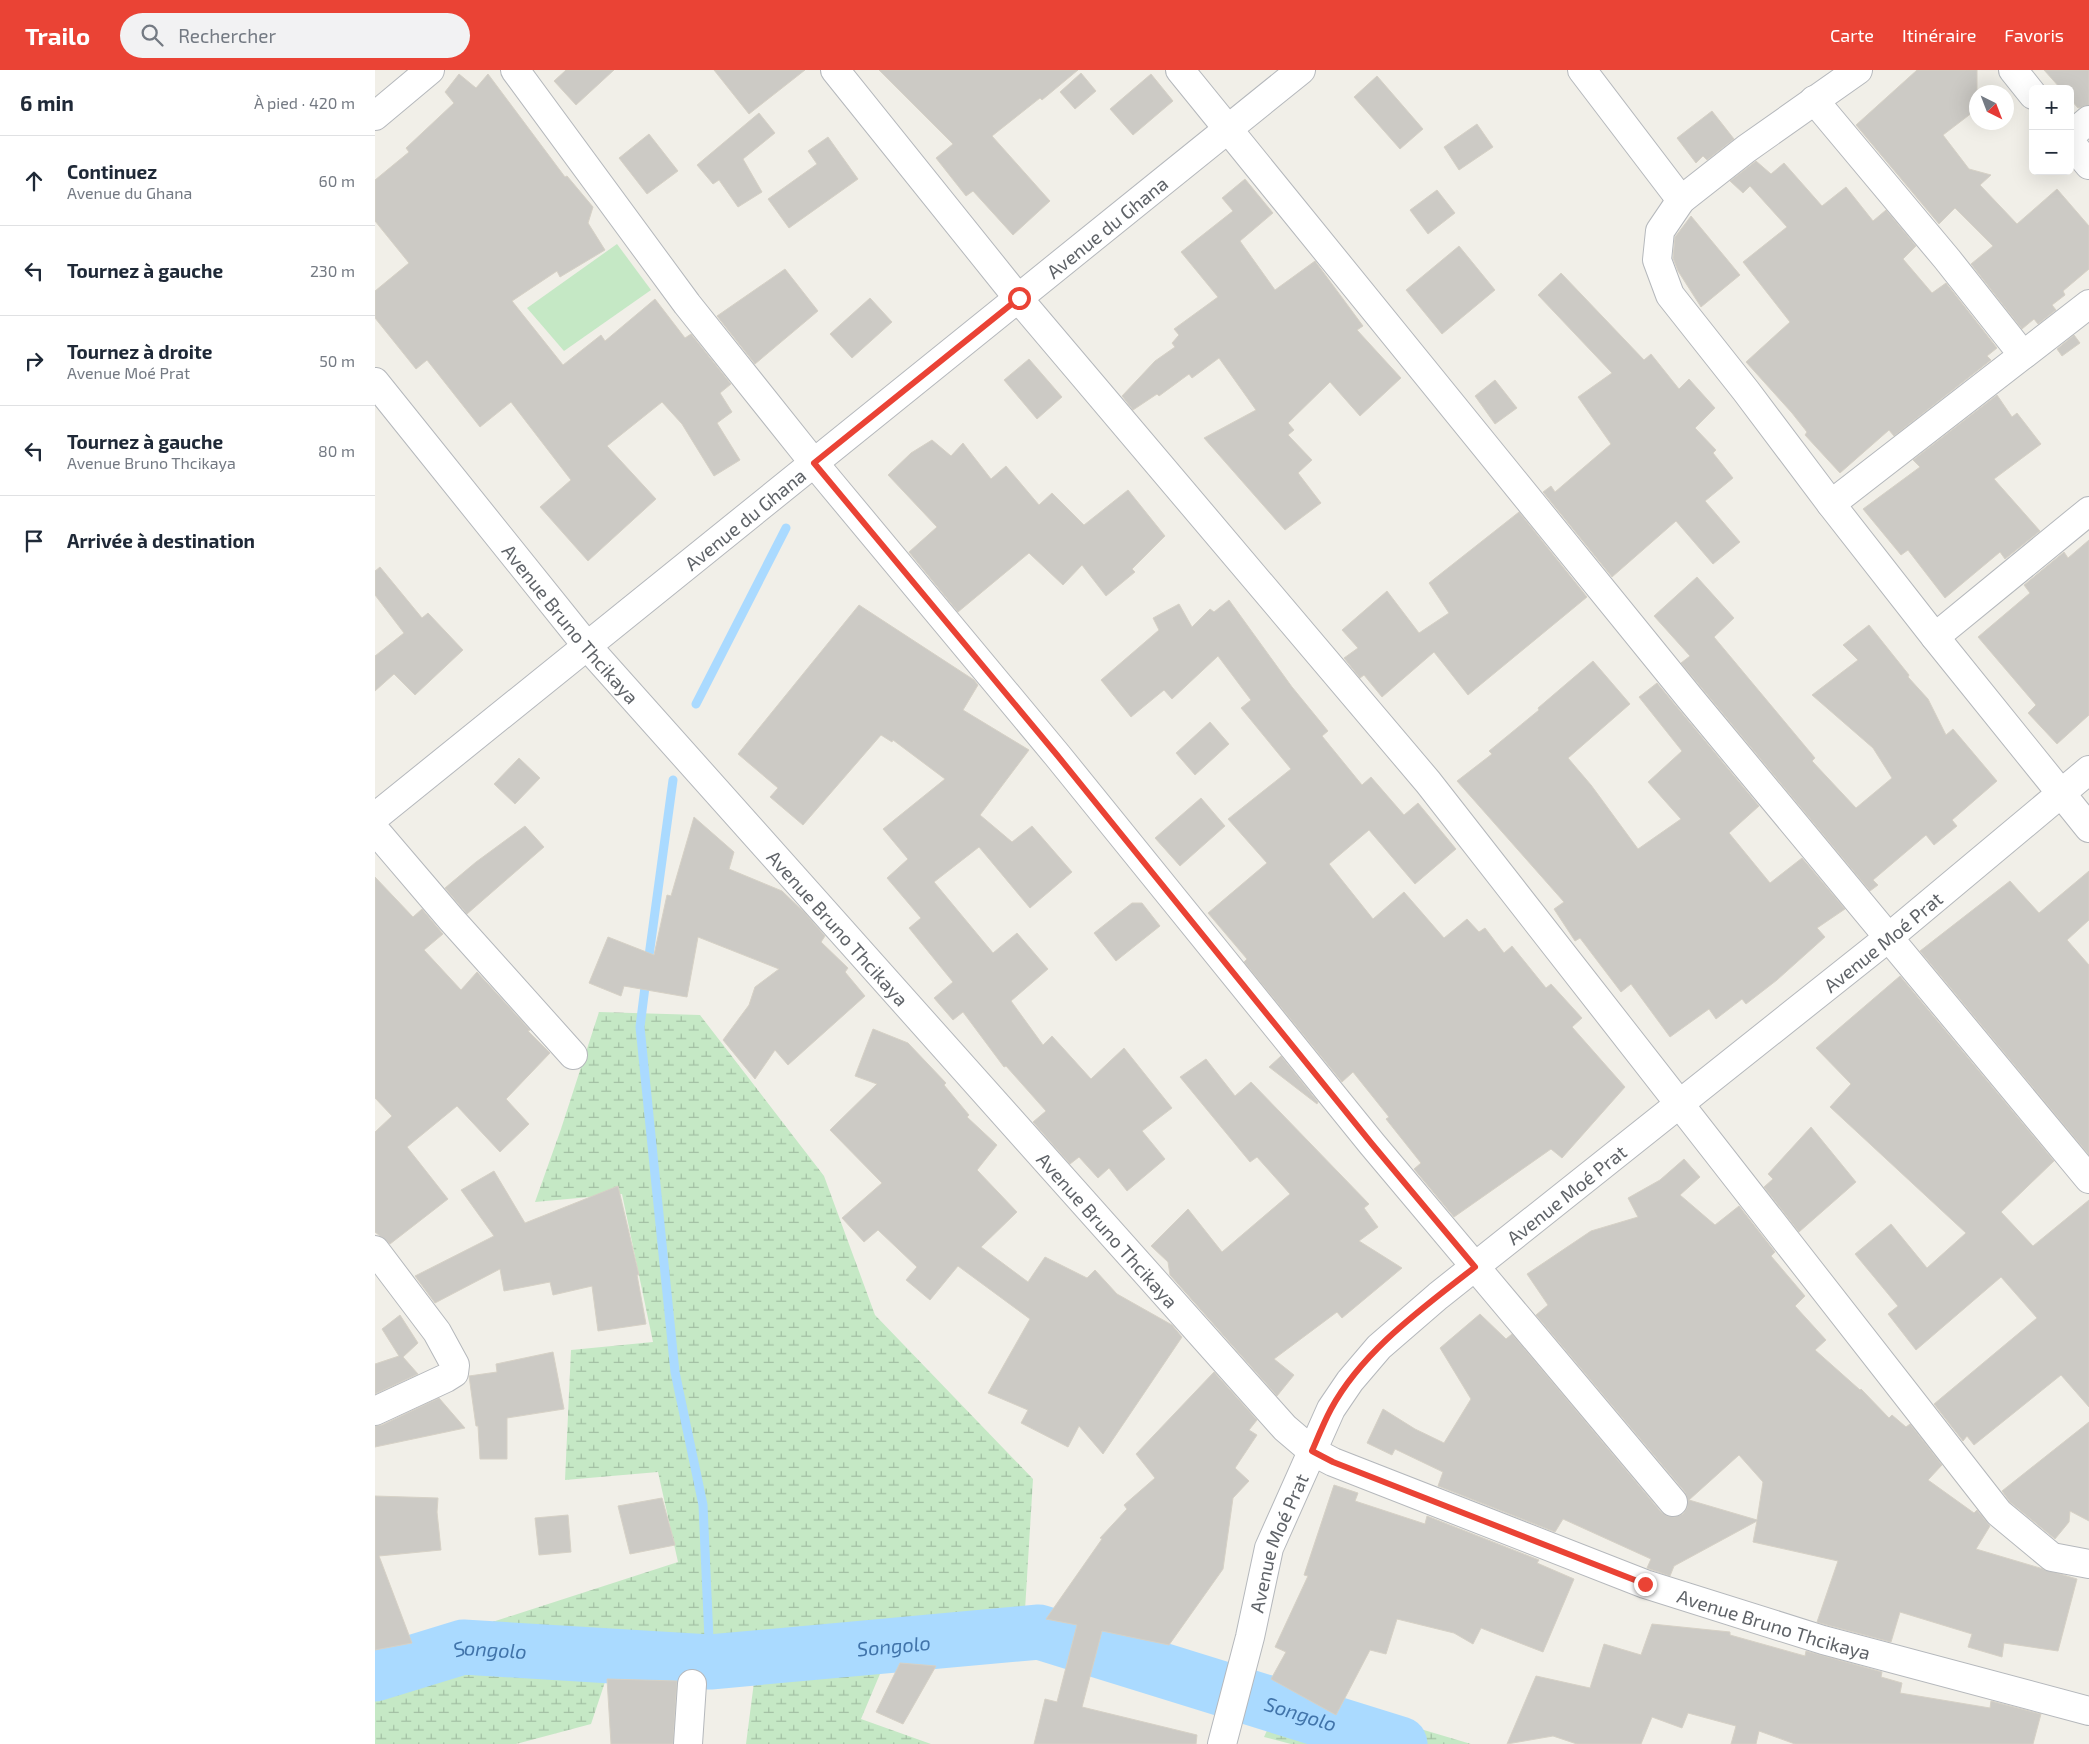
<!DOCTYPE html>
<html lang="fr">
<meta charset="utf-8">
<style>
body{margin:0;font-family:"Exo 2",sans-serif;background:#f2f2f3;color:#1f2937}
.controls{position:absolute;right:15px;top:15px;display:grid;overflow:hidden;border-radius:8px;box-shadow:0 5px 20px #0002}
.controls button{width:45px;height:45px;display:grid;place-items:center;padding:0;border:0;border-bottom:1px solid #e0e1e3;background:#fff;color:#1f2937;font:25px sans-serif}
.compass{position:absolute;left:1594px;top:15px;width:45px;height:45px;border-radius:50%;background:#fff;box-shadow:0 5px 20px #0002;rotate:138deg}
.stop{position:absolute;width:15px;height:15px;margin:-11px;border:4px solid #ea4335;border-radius:50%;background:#fff}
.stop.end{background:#ea4335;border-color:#fff;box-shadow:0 1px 5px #0008}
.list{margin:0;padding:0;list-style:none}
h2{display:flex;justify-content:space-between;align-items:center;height:65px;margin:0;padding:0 20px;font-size:21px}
h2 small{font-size:16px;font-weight:400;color:#747a83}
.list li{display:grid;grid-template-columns:32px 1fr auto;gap:15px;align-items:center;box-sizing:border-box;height:90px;padding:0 20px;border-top:1px solid #e0e1e3}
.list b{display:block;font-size:19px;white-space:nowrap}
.list p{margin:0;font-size:16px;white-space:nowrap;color:#747a83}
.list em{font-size:16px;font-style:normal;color:#747a83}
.icon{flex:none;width:28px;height:28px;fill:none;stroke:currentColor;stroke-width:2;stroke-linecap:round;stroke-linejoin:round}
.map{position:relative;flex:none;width:1714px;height:1674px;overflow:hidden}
header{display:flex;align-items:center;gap:30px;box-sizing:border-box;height:70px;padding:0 25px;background:#ea4335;color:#fff}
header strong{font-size:24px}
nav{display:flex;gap:28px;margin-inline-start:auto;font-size:18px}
.search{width:350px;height:45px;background:#f2f2f3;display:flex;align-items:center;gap:12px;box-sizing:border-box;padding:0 18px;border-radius:28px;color:#747a83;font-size:19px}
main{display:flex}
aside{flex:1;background:#fff}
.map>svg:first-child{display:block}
.green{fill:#c5e8c5}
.wetland{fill:url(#wetland-marsh)}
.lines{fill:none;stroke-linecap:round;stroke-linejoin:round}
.stream{stroke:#aadaff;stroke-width:9}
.river{stroke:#aadaff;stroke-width:55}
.building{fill:#cccac5;stroke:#d6d1c6;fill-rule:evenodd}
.minor-casing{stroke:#b5b8bc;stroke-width:30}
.tertiary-casing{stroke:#b5b8bc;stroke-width:30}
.minor{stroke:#fff;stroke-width:28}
.tertiary{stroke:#fff;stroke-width:28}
.route{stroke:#ea4335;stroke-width:6}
.labels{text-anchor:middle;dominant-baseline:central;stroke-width:5;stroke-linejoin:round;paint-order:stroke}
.street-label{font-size:19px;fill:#5f6368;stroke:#fff}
.water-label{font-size:20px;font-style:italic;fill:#4174aa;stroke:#fff}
</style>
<header>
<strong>Trailo</strong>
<div class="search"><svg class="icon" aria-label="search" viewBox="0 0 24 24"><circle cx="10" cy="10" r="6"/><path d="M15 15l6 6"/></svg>Rechercher</div>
<nav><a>Carte</a><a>Itinéraire</a><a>Favoris</a></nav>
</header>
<main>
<aside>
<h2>6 min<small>À pied · 420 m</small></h2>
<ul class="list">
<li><svg class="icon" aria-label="ahead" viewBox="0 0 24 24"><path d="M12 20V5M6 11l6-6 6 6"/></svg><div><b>Continuez</b><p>Avenue du Ghana</p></div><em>60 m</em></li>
<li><svg class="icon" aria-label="left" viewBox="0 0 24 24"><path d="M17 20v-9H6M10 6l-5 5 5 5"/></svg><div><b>Tournez à gauche</b></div><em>230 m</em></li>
<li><svg class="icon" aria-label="right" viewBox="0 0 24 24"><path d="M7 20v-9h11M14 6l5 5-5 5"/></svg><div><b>Tournez à droite</b><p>Avenue Moé Prat</p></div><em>50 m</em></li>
<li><svg class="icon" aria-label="left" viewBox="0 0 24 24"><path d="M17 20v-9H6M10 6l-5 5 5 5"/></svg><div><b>Tournez à gauche</b><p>Avenue Bruno Thcikaya</p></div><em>80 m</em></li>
<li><svg class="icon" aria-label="arrive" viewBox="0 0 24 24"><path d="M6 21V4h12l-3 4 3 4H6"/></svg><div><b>Arrivée à destination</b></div></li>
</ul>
</aside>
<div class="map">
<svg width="1714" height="1674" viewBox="0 0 1714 1674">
<defs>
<pattern id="wetland-marsh" width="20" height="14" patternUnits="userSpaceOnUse" patternTransform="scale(1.25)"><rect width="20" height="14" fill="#c5e8c5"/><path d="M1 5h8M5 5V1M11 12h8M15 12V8" fill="none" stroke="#a3c0a4"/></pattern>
</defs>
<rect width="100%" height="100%" fill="#f1efe8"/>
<path class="green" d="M 242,174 L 276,220 L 189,281 L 152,238 Z"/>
<path class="wetland" d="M 224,942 L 325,945 L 449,1106 L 500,1245 L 658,1409 L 650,1540 L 526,1554 L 486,1649 L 556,1674 L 371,1674 L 379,1612 L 232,1606 L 216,1654 L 141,1674 L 0,1674 L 0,1590 L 303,1492 L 283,1402 L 190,1410 L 196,1280 L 278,1272 L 247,1124 L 160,1132 L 186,1059 Z
M 911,1619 L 1096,1674 L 916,1674 L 889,1667 Z"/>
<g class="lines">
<path class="stream" d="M 321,634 L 411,458
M 273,893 L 298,710
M 271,909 L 265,957 L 300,1302 L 328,1435 L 335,1592"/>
<path class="river" id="s1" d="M 0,1604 L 88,1577 L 335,1592 L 664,1562 L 1025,1674"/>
</g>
<path class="building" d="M 191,0 L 239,0 L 201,35 L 179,11 Z
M 339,0 L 430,0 L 374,44 Z
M 504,0 L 703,0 L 667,30 L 665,28 L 617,66 L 675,131 L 638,165 L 598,121 L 591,126 L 561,88 L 578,74 Z
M 1542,0 L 1602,0 L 1602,39 L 1568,65 L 1594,99 L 1616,105 L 1605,115 L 1642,154 L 1682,119 L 1714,156 L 1714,199 L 1688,221 L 1690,225 L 1677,235 L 1681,240 L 1663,254 L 1659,249 L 1647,259 L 1596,194 L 1618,176 L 1580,138 L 1564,154 L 1481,55 Z
M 1669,0 L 1714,0 L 1714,35 L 1703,38 L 1695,29 L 1695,19 L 1686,19 Z
M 706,3 L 721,21 L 700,39 L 685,22 Z
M 84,4 L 101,18 L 113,4 L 190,107 L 192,106 L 218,137 L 213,153 L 230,180 L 185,207 L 182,201 L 137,231 L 188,295 L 226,265 L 230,271 L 280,229 L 310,268 L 316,264 L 356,314 L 345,323 L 357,342 L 342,353 L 365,390 L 339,406 L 307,354 L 287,332 L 232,376 L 281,429 L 213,491 L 165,437 L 196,410 L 136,332 L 105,357 L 52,290 L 41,299 L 0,248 L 0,221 L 34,193 L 0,151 L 0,110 L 34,82 L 31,78 L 79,33 L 70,22 Z
M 776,4 L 798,31 L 758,65 L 735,39 Z
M 1002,6 L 1048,59 L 1025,79 L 979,27 Z
M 1337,41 L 1359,69 L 1332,90 L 1328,86 L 1321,93 L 1302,68 Z
M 384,43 L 400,63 L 368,89 L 387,122 L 363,137 L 344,110 L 338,114 L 322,95 Z
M 1102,54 L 1118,77 L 1084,100 L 1069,77 Z
M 274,64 L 303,101 L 272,124 L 244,88 Z
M 453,67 L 483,109 L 414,158 L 393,129 L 442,94 L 433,81 Z
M 1381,91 L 1396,104 L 1409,93 L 1447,136 L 1471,117 L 1498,151 L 1511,140 L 1541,176 L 1528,189 L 1557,223 L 1571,213 L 1622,278 L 1612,286 L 1616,290 L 1519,366 L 1514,360 L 1465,403 L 1430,365 L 1432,362 L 1417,343 L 1371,292 L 1415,252 L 1368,192 L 1412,157 L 1375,116 L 1368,123 L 1355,111 Z
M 870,109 L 898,143 L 865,171 L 900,220 L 940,191 L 988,256 L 982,260 L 1026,308 L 985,346 L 955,312 L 913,353 L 919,360 L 913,365 L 937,390 L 923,403 L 946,433 L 910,460 L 829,368 L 881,340 L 844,288 L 817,308 L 814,304 L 784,326 L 782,324 L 758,340 L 747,326 L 780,291 L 800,277 L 797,273 L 804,265 L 799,259 L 843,227 L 806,182 L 858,141 L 847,128 Z
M 1062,120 L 1080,143 L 1053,164 L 1035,140 Z
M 1316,146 L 1365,205 L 1326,237 L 1303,201 L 1298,188 L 1300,167 Z
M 1084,176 L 1120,220 L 1067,264 L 1031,220 Z
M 410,199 L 443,241 L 380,294 L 342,246 Z
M 1186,203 L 1269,290 L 1276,284 L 1304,319 L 1314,309 L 1340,338 L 1320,358 L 1341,380 L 1338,383 L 1358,408 L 1330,431 L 1365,472 L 1338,494 L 1301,451 L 1237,507 L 1168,422 L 1176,416 L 1180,422 L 1236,374 L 1203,327 L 1237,303 L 1163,225 Z
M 495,228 L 517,252 L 477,288 L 455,264 Z
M 1699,265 L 1705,273 L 1687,286 L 1682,279 Z
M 654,289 L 687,327 L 662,349 L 629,310 Z
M 1120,310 L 1142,338 L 1120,354 L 1100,326 Z
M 1622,325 L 1637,347 L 1642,343 L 1666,374 L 1619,409 L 1665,461 L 1630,489 L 1625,482 L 1570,528 L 1533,480 L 1526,485 L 1488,439 L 1545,397 L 1538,390 Z
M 557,370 L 576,386 L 588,373 L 616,409 L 631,396 L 664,435 L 677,423 L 709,455 L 753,420 L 790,466 L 757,499 L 760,502 L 731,526 L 707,495 L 688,515 L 654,483 L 583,542 L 534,482 L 562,457 L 513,405 L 536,383 Z
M 1144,442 L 1212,527 L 1093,625 L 1059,582 L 1007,627 L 989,605 L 985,608 L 969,588 L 983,578 L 967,560 L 1012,521 L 1044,563 L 1074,543 L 1054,513 Z
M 1714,470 L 1714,645 L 1682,674 L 1653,643 L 1661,635 L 1603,567 L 1655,523 L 1649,515 L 1689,482 L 1693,488 Z
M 5,497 L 47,548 L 53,543 L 88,580 L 40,625 L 19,604 L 0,621 L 0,586 L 29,563 L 0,525 L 0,501 Z
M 1322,507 L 1359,548 L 1339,567 L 1440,688 L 1437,691 L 1481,738 L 1517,708 L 1498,678 L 1437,625 L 1483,590 L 1468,575 L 1494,555 L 1534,605 L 1533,607 L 1553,629 L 1571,665 L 1578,659 L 1622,711 L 1577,750 L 1582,756 L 1559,775 L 1551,765 L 1498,810 L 1503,815 L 1495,821 L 1306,593 L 1315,586 L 1279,546 Z
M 854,530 L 917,617 L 953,661 L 947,666 L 987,715 L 996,707 L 1029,745 L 1043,733 L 1081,779 L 1040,814 L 994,760 L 954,794 L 998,849 L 1029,822 L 1069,868 L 1092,849 L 1104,862 L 1110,858 L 1129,883 L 1137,876 L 1171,918 L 1176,914 L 1207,948 L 1197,957 L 1250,1017 L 1187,1088 L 1176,1079 L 1079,1147 L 1039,1099 L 1046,1093 L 1011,1049 L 1014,1047 L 978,1002 L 967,1012 L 869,892 L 872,889 L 833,843 L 892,793 L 853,749 L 916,699 L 866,638 L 876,630 L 843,586 L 797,629 L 789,620 L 756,647 L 726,610 L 784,560 L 778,548 L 804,534 L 817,557 L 835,539 L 839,542 Z
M 484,535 L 599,610 L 603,615 L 588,640 L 654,680 L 605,745 L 637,772 L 657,756 L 697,802 L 655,838 L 604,777 L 559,812 L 618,883 L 642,863 L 673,899 L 636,931 L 668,975 L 677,966 L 716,1009 L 749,978 L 797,1038 L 767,1061 L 790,1089 L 752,1121 L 734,1098 L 723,1108 L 704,1087 L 695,1094 L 658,1052 L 671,1041 L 631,996 L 629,997 L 588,942 L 578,950 L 559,928 L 578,912 L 534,858 L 546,848 L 512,808 L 533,789 L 508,759 L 570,709 L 518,670 L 517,672 L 506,665 L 428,755 L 395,727 L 403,718 L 363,684 Z
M 1218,591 L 1255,634 L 1193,688 L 1216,715 L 1263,779 L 1306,749 L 1273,712 L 1307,681 L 1264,627 L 1282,613 L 1384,736 L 1354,763 L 1395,813 L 1427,788 L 1470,839 L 1442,858 L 1450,867 L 1402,910 L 1371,934 L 1367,929 L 1341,949 L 1334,939 L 1295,967 L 1256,914 L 1246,922 L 1205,868 L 1200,871 L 1179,839 L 1189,832 L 1082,711 L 1117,684 L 1114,681 L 1164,640 L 1163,638 Z
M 835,652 L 854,674 L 820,705 L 801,683 Z
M 144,688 L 165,708 L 140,734 L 119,714 Z
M 826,728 L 850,756 L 805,796 L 780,768 Z
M 319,747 L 359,782 L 354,799 L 407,821 L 430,843 L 450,866 L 446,872 L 473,898 L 470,902 L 490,926 L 413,995 L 400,980 L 380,1009 L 348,970 L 374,935 L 380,917 L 404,899 L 323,867 L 312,927 L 249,916 L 246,926 L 214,913 L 233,867 L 279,885 L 292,825 L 296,826 Z
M 150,756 L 169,777 L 92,844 L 70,818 L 101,792 Z
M 1714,801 L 1714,850 L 1692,870 L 1714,895 L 1714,1085 L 1545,881 L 1635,811 L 1664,843 Z
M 0,807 L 38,847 L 47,839 L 68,864 L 49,880 L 86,920 L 102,902 L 155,960 L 153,961 L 175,983 L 131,1029 L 154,1054 L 125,1082 L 82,1036 L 32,1077 L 73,1129 L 15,1174 L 0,1162 L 0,1062 L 17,1046 L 0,1028 Z
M 757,833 L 767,833 L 785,856 L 741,891 L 719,863 Z
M 1525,906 L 1679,1091 L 1626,1142 L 1658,1176 L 1714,1130 L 1714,1337 L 1686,1305 L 1599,1375 L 1592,1366 L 1588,1371 L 1559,1334 L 1662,1248 L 1626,1207 L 1541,1280 L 1513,1244 L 1523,1236 L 1480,1184 L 1516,1154 L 1552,1198 L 1591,1163 L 1455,1037 L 1476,1014 L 1441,978 Z
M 498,959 L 533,973 L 571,1013 L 569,1015 L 594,1045 L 592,1047 L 622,1075 L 602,1100 L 642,1142 L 606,1177 L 653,1212 L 670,1187 L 712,1208 L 720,1200 L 742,1224 L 797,1255 L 807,1267 L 728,1384 L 704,1356 L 693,1377 L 646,1353 L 653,1340 L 613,1323 L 655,1249 L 583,1196 L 555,1230 L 531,1210 L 542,1197 L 503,1160 L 489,1172 L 467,1148 L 507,1113 L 455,1060 L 502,1014 L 480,1006 Z
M 906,986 L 943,1032 L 942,1034 L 894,997 Z
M 831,989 L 860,1026 L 876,1012 L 994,1134 L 989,1138 L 1003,1157 L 984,1171 L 1027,1198 L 967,1248 L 962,1242 L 899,1289 L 919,1305 L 902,1326 L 795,1205 L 793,1192 L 776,1176 L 813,1139 L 847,1182 L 915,1124 L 882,1087 L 875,1092 L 805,1007 Z
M 1436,1057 L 1481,1112 L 1424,1162 L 1389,1117 L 1398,1109 L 1393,1104 Z
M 1309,1089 L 1325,1107 L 1305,1125 L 1340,1155 L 1364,1136 L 1400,1182 L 1396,1186 L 1430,1226 L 1420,1236 L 1451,1270 L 1440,1280 L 1485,1320 L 1486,1319 L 1514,1348 L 1517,1345 L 1531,1357 L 1535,1354 L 1567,1395 L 1553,1410 L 1599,1443 L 1602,1440 L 1615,1456 L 1601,1479 L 1702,1509 L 1683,1581 L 1629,1573 L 1627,1587 L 1593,1577 L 1597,1564 L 1525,1542 L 1516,1572 L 1452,1555 L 1442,1552 L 1463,1491 L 1378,1472 L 1382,1451 L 1299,1496 L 1295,1506 L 1272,1498 L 1276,1489 L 1188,1449 L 1180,1462 L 1063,1416 L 1068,1402 L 1020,1379 L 1017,1385 L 992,1373 L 1008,1339 L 1040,1359 L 1069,1373 L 1096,1329 L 1065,1278 L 1105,1244 L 1131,1269 L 1137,1264 L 1286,1442 L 1292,1446 L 1300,1447 L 1308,1444 L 1312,1438 L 1313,1430 L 1310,1422 L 1161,1245 L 1173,1235 L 1152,1204 L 1216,1161 L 1263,1147 L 1253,1128 L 1285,1110 ZM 1364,1385 L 1388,1412 L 1382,1450 L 1314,1430 Z
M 119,1101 L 150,1153 L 243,1116 L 264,1205 L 262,1205 L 271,1254 L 223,1261 L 217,1216 L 178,1225 L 175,1212 L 129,1221 L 125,1199 L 60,1233 L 40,1206 L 119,1166 L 86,1120 Z
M 25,1245 L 43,1273 L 28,1287 L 43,1304 L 0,1324 L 0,1294 L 24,1286 L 7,1259 Z
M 178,1282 L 189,1339 L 132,1348 L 132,1389 L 105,1389 L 103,1356 L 101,1356 L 94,1306 L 122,1302 L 121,1294 Z
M 839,1302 L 882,1350 L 874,1360 L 882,1365 L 860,1398 L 874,1411 L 858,1428 L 848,1499 L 794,1575 L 727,1561 L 707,1637 L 822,1665 L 821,1674 L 659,1674 L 670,1629 L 682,1632 L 702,1555 L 671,1549 L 727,1469 L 725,1468 L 752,1439 L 749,1435 L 780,1408 L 761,1384 Z
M 64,1328 L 90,1358 L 0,1377 L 0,1356 L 7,1355 Z
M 1714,1352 L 1714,1451 L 1695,1441 L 1694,1452 L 1680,1469 L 1635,1432 L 1627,1421 Z
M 959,1415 L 983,1423 L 980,1431 L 1050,1454 L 1052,1446 L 1164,1490 L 1162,1493 L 1199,1509 L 1168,1582 L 1106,1558 L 1098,1574 L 1079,1563 L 1022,1549 L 1011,1584 L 995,1580 L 961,1645 L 896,1609 L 911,1582 L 900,1577 L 933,1506 L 929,1505 Z
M 0,1426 L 63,1428 L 62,1442 L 66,1480 L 4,1486 L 37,1573 L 0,1580 Z
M 287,1428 L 300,1475 L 255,1484 L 243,1436 Z
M 193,1445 L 196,1482 L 164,1485 L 160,1448 Z
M 1277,1554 L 1355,1562 L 1355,1565 L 1430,1586 L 1431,1581 L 1507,1602 L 1506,1607 L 1527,1613 L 1525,1623 L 1615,1638 L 1616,1631 L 1666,1644 L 1658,1674 L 1420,1674 L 1384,1661 L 1381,1674 L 1356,1674 L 1361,1656 L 1313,1643 L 1307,1658 L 1277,1647 L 1266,1674 L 1202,1674 L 1178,1666 L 1132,1674 L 1161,1606 L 1215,1618 L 1229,1574 L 1266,1585 Z
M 525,1593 L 561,1596 L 528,1654 L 501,1642 Z
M 232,1609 L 302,1611 L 298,1674 L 236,1674 Z"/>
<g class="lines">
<defs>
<g id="minor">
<path d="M 140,0 L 312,234 L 439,393 L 682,685 L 997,1074 L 1298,1432"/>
<path d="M 460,0 L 643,228 L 1053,712 L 1624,1443 L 1677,1487 L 1714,1494"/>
<path d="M 805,0 L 1314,627 L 1714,1109"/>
<path d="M 1207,0 L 1306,130"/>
<path d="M 1483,0 L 1371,79 L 1306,130 L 1285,161 L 1282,190 L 1295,225 L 1371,321 L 1456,434 L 1560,567 L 1714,758"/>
<path d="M 1638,0 L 1658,25"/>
<path d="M 1439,30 L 1572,189 L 1648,285"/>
<path d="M 0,46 L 55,0"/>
<path d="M 1695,66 L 1714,50"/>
<path d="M 1695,72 L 1714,95"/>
<path id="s2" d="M 0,312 L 212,576 L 910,1358 L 937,1381 L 958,1392 L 1270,1514 L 1448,1570 L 1714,1641"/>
<path d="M 1456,434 L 1714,234"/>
<path d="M 1560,567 L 1714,441"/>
<path id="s3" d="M 0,747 L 926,0"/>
<path d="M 0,760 L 76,849 L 198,985"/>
<path d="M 0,1180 L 62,1262 L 80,1295 L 79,1303 L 71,1308 L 0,1341"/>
<path d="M 313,1674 L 317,1614"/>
</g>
<g id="tertiary">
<path id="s4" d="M 847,1674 L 875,1567 L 894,1478 L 956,1339 L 975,1311 L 1004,1277 L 1063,1226 L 1513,868 L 1714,700"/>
</g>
</defs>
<use href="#minor" class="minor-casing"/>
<use href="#tertiary" class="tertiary-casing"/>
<use href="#minor" class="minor"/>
<use href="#tertiary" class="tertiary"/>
</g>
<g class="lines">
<path class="route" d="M 644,228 L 439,393 L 682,685 L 997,1074 L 1100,1197 C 1048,1238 988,1280 956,1339 C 949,1352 943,1367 937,1381 L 958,1392 L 1270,1514"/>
</g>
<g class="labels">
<g class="street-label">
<text stroke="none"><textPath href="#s3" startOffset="940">Avenue du Ghana</textPath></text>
<text stroke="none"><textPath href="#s3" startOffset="475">Avenue du Ghana</textPath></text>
<text stroke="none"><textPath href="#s2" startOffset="311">Avenue Bruno Thcikaya</textPath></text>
<text stroke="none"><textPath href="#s2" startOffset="716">Avenue Bruno Thcikaya</textPath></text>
<text stroke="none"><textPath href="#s4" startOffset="1079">Avenue Moé Prat</textPath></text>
<text stroke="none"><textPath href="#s4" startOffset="674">Avenue Moé Prat</textPath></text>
<text stroke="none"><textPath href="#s2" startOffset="1121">Avenue Bruno Thcikaya</textPath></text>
<text stroke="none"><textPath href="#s4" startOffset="209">Avenue Moé Prat</textPath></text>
<text stroke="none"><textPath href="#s2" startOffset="1916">Avenue Bruno Thcikaya</textPath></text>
</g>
<g class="water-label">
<text stroke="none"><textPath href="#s1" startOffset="524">Songolo</textPath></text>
<text stroke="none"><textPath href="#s1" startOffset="119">Songolo</textPath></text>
<text stroke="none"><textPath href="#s1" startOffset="944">Songolo</textPath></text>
</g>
</g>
</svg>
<div class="controls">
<button>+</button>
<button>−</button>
</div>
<svg class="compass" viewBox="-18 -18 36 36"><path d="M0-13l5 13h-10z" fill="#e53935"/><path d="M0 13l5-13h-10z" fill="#747a83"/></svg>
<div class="stop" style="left:644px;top:228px"></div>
<div class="stop end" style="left:1270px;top:1514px"></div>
</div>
</main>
